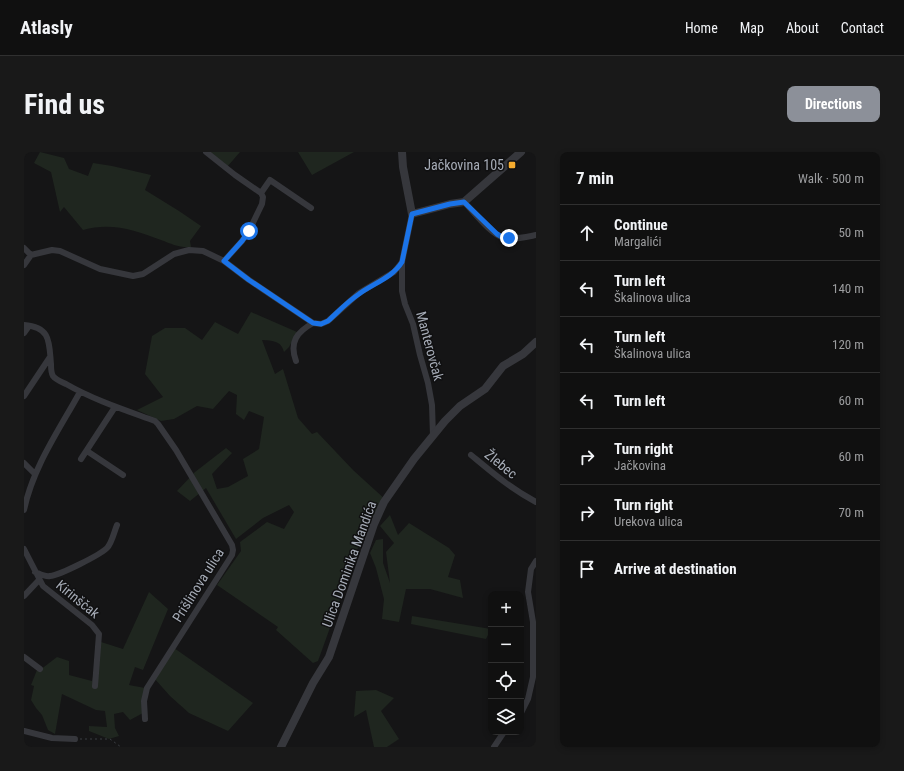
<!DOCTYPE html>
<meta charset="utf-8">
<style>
body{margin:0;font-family:"Roboto Condensed",sans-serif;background:#191919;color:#f1f3f6}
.controls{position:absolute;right:12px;bottom:12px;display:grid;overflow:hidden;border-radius:8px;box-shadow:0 2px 6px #0003}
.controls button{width:36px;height:36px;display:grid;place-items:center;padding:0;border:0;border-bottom:1px solid #303030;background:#101010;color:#f1f3f6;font:20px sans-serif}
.stop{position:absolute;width:12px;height:12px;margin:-9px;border:3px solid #1a73e8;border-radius:50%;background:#fff}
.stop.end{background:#1a73e8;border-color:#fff;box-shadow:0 1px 4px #0008}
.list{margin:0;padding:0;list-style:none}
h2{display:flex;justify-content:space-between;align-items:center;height:52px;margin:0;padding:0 16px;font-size:17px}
h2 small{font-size:13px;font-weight:400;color:#9c9d9f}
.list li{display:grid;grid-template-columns:26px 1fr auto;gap:12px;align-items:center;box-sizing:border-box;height:56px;padding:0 16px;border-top:1px solid #303030}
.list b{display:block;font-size:15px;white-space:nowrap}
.list p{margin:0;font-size:13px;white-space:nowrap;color:#9c9d9f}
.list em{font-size:13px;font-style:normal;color:#9c9d9f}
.icon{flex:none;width:22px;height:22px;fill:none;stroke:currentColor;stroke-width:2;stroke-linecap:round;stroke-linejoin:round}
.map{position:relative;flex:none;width:512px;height:595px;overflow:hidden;border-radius:8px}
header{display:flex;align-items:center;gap:24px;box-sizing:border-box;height:56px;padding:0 20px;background:#101010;border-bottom:1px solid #303030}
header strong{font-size:19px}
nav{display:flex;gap:22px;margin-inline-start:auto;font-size:14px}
.intro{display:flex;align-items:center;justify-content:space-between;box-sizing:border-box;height:96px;padding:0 24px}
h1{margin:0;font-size:28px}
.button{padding:10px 18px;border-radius:8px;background:#8c9099;color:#fff;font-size:14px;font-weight:700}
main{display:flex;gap:24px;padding:0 24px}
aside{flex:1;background:#101010;border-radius:8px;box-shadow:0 2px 6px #0003}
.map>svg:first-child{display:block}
.green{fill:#1f261f}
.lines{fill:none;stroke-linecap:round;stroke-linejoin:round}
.path{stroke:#3b3e43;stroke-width:1;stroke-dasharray:2 3;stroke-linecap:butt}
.minor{stroke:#36373c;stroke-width:6}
.tertiary{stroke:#36373c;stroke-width:8}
.route{stroke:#1a73e8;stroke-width:5}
.poi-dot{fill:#f5ab2e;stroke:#101011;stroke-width:1.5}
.labels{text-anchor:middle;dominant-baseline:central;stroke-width:3;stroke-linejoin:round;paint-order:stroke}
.poi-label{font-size:14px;fill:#a6acb7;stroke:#101011;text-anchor:end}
.street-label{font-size:14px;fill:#a6acb7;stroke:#101011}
</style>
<header>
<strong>Atlasly</strong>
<nav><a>Home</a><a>Map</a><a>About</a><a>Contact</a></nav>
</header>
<div class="intro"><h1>Find us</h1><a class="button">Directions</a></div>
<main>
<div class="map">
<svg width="512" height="595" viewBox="0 0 512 595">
<rect width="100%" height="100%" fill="#151516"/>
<path class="green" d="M 16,0 L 40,6 L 45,17 L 64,24 L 69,11 L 88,14 L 127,23 L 121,38 L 155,59 L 177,74 L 166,89 L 167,95 C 155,96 148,92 137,88 C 111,78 87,70 59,78 L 40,55 L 36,60 L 27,20 L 10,11 Z
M 185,0 L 216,0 L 203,15 Z
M 274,0 L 330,0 L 288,23 Z
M 227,160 L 273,180 L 265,195 L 260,200 C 257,188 248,189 238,188 L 251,222 L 259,217 L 274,266 L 288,282 L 293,280 L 329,318 L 363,349 L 355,353 L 335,395 L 327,404 L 329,412 L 294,509 L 289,511 L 252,478 L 254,475 L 193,433 L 217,399 L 216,390 L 243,370 L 260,377 L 270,360 L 265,353 L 239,366 L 212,387 L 182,336 L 166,349 L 153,339 L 171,320 L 202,296 L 208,301 L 188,322 L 193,337 L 204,335 L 224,324 L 219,307 L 235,297 L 240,265 L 225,259 L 220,268 L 212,262 L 213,243 L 205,239 L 189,257 L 173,254 L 150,267 L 137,269 L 113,258 L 139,245 L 121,222 L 128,184 L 141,176 L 161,176 L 178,188 L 191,170 L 214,182 Z
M 366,363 L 374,383 L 385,371 L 425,396 L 431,403 L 424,425 L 436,428 L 439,446 L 406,437 L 382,437 L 375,470 L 358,467 L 360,447 L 352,416 L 346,401 L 352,388 L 359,387 L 359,411 L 366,431 L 362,400 L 370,391 L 356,374 Z
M 125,440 L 144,457 L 119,518 L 111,515 L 105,533 L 121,536 L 119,561 L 106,568 L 99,560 L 90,562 L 91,576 L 95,584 L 85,587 L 65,579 L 65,574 L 83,575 L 81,559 L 72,558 L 38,542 L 31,582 L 24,578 L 18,563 L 12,556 L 7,548 L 10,534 L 7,533 L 13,518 L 16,518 L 33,505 L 45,509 L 45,523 L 68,529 L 77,490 L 99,497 Z
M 388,464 L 467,477 L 462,487 L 387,472 Z
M 150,496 L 229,551 L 204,579 L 165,561 L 146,544 L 130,526 Z
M 352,538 L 370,546 L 357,559 L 375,587 L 363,595 L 350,595 L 342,558 L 330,565 L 332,539 Z"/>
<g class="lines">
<path class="path" d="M 56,587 L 86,587 L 97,595"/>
<path class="minor" d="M 182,0 L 211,23 L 237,41 L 239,45 L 238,52 L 225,79 L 218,89 L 200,109
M 237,41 L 246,28 L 287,56
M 440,50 C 450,60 467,83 480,86 C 490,88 502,85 512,83
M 388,62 L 378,110 L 378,139 L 381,152 L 389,172 L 396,203 L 404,231 L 408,253 L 409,284
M 0,96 L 7,103 L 0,113
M 7,103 L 28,98 L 36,99 L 76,117 L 109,124 L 119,122 L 150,102 L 165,98 L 179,99 L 200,109 L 225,128 L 289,171 L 297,172 L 304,169 L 335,141 L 370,120 L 378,110
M 0,173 C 27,175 25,190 27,212 C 27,216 27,221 29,224 C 32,228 38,230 42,232 C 70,248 101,258 131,269 L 134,272 L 152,298 L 208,393 L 209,398 L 208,403 L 123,536 L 120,549 L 121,567
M 0,181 L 5,174
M 272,209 C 265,190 273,180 289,171
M 0,244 L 26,205
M 63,299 L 99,323
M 447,303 C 470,322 486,336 512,350
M 57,307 L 91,255
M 0,311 L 11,322
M 0,358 C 9,315 35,278 56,240
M 0,397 L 19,434 L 68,473 L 75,482 L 71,534
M 11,420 C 16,422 21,425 26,424 C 36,423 76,403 83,396 C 88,391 90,380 93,373
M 0,444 L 15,428
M 0,505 L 16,517
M 497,561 L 504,547 L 509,525 L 509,470 L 504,440 L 507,417 L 512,409
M 0,579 L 28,586 L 51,587
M 470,595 L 480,580"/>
<path class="tertiary" d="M 378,0 L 379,15 L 388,62 L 426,52 L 440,50 L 497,0
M 257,595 L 289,531 L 305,505 L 350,372 L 360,350 L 390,307 L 421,269 L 436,254 L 461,237 L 479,214 L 499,202 L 512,190"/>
</g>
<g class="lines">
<path class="route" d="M 225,79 L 218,89 L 200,109 L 225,128 L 289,171 L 297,172 L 304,169 C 314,160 323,150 335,142 C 350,131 368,126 378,110 L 388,62 L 426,52 L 440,50 L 473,82 L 478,85 L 485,86"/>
</g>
<rect class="poi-dot" x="484" y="9" width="8" height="8" rx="2"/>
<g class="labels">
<g class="poi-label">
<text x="480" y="13">Jačkovina 105</text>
</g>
<g class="street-label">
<text transform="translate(406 194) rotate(75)">Manterovčak</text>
<text transform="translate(477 312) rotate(39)">Žlebec</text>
<text transform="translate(325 412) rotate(-70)">Ulica Dominika Mandića</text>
<text transform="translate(174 433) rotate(-58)">Prišlinova ulica</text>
<text transform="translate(54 447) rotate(39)">Kirinščak</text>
</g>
</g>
</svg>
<div class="controls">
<button>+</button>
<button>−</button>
<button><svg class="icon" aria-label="locate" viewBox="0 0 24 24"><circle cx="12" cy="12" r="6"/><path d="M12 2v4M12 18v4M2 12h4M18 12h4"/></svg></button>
<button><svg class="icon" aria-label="layers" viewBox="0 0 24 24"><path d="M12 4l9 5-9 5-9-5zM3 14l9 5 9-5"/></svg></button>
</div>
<div class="stop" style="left:225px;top:79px"></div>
<div class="stop end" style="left:485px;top:86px"></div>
</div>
<aside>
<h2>7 min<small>Walk · 500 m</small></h2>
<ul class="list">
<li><svg class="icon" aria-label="ahead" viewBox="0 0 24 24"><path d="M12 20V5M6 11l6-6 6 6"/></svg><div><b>Continue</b><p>Margalići</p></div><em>50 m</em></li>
<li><svg class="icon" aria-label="left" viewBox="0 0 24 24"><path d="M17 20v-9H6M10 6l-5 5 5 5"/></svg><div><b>Turn left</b><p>Škalinova ulica</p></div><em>140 m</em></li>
<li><svg class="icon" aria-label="left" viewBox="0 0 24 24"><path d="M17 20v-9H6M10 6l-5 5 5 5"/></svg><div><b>Turn left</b><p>Škalinova ulica</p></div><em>120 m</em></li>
<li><svg class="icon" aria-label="left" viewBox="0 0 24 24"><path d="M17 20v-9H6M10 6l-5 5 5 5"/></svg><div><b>Turn left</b></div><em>60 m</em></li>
<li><svg class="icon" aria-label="right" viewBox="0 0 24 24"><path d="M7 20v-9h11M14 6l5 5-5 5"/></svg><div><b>Turn right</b><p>Jačkovina</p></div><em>60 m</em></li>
<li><svg class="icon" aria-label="right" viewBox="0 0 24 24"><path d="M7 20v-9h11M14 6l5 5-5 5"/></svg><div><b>Turn right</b><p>Urekova ulica</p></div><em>70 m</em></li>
<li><svg class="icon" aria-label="arrive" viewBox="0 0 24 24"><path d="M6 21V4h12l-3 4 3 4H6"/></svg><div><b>Arrive at destination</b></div></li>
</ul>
</aside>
</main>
